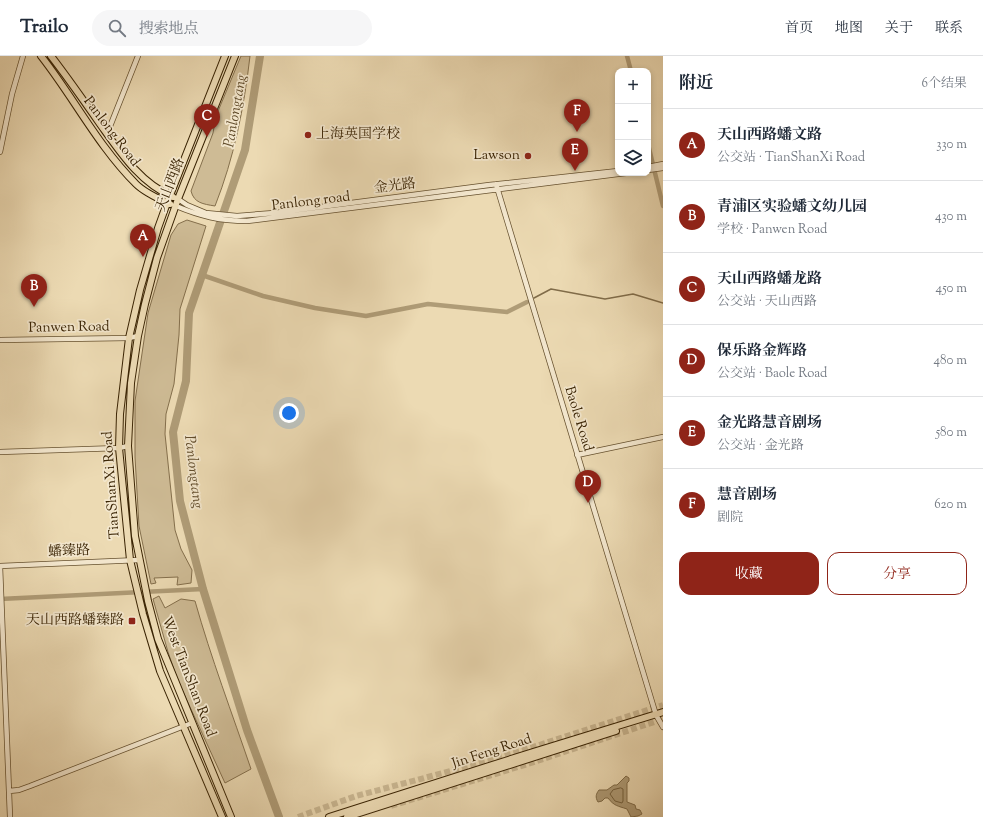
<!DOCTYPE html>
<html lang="zh">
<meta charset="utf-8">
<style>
body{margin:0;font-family:"Sorts Mill Goudy","Noto Serif SC",serif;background:#f6f6f7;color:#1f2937}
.controls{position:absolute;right:12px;top:12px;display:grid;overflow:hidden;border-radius:8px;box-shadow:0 2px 6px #0003}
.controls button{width:36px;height:36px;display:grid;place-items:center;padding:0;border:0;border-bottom:1px solid #e0e1e3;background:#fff;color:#1f2937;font:20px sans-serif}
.you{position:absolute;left:289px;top:357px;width:14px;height:14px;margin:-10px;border:3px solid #fff;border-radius:50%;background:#1a73e8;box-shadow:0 0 0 6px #1a73e833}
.badge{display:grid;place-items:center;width:26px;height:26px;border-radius:50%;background:#8f2418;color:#fff;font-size:13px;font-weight:700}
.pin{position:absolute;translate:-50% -33px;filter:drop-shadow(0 1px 2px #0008)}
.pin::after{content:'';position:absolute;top:21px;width:14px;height:12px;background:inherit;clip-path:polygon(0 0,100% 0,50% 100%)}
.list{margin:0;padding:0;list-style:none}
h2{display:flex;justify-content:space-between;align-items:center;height:52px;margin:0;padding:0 16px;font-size:17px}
h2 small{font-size:13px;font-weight:400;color:#747a83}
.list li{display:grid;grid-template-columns:26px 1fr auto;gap:12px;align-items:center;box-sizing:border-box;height:72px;padding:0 16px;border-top:1px solid #e0e1e3}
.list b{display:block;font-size:15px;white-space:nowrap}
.list p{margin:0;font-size:13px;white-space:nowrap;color:#747a83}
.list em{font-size:13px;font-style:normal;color:#747a83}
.actions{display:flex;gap:8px;padding:12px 16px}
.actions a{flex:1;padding:9px 0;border:1px solid #8f2418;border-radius:12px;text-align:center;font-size:14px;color:#8f2418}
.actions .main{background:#8f2418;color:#fff}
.icon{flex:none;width:22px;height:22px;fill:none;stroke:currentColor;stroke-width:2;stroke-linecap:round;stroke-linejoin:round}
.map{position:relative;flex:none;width:663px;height:761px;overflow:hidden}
header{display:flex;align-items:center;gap:24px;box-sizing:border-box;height:56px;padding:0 20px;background:#fff;border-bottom:1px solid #e0e1e3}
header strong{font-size:19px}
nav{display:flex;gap:22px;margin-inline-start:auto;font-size:14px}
.search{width:280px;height:36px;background:#f6f6f7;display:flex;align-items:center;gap:10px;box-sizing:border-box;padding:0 14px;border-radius:22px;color:#747a83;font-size:15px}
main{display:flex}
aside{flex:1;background:#fff}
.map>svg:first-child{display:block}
.green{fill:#cebb95;stroke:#846f4c}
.water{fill:#af9c77;stroke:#806c49}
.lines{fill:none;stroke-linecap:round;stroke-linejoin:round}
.shore{stroke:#74603d;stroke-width:1}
.stream{stroke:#806c49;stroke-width:1.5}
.canal{stroke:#af9c77;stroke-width:4.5}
.river{stroke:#af9c77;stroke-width:8}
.major-tunnel{stroke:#c8b590;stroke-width:6;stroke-dasharray:6 3;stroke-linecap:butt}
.minor-casing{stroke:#66512f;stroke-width:6}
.major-casing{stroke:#392303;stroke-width:8}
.minor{stroke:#f3e7ce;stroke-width:4.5}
.major{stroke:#ecdab3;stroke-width:6}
.poi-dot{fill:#8f2418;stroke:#f3e7ce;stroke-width:1.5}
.labels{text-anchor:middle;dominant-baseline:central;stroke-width:3.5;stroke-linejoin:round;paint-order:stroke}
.street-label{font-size:14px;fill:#392303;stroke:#f3e7ce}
.poi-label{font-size:14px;fill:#392303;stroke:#f3e7ce;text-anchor:end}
.water-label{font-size:15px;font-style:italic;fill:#624d2c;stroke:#f3e7ce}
</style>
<header>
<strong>Trailo</strong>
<div class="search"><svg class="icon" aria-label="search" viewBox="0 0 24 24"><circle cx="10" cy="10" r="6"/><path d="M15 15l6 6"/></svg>搜索地点</div>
<nav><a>首页</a><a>地图</a><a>关于</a><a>联系</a></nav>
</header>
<main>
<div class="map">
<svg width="663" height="761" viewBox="0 0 663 761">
<rect width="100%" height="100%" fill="#ecdab3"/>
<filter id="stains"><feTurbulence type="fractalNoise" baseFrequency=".005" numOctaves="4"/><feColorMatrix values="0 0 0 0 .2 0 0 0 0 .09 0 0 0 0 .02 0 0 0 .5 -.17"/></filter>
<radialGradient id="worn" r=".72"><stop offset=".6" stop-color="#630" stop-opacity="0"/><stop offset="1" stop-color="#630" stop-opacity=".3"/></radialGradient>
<path class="green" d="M 241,0 L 250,0 C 244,52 234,102 215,150 C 203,148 194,147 191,135 L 213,77 L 216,60 Z
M 187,164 L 206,170 L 180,253 L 179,279 L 174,328 L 166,358 L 165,378 L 175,474 L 181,493 L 192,514 L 191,527 L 177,529 L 178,521 L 154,522 L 156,527 L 151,528 L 139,470 L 135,401 L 135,345 L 148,257 L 171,179 L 178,168 Z
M 159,540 L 165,552 L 181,543 L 195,545 C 211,602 232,657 251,713 L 225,727 L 178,625 L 168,596 L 153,543 Z"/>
<path class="water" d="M 626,720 L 629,722 L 629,725 L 627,727 L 627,746 L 635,749 L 636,753 L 640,754 L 642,758 L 638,760 L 631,761 L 627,753 C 618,750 614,750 608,742 L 605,742 L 602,745 L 598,746 C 595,741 596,738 599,734 L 607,734 L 614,729 L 617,729 Z"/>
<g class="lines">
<path class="shore" d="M 621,732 L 623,733 L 623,745 L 622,747 L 615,745 L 610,738 L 613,734 Z"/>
<path class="stream" d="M 534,242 L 551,233 L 605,243 L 633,238 L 663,247"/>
<path class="canal" d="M 627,0 L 631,15
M 648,88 L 663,150
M 202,219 L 263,240 L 315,252 L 366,260 L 428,248 L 507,256 L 527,246
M 0,543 L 203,533"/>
<path class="river" d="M 260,0 L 245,94 L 189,257 L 186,325 L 173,376 L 180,445 L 203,533 L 247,674 L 279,761"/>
<path class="major-tunnel" d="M 391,750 L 531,707 L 663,663
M 298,761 L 356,740 L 496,703 L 663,649"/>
<defs>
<path id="minor" d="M 107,78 L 138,0
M 0,96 L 12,38 L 23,0
M 648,111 L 663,108
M 648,114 L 663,112
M 496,128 L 656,659 L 663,671
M 178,143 L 187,149 L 206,157 L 237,160 L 274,157 L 489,129 L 618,115
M 176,150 C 200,160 220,165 247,165 L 626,117
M 0,284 L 129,282 L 138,280
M 0,396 L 119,392 L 128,390
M 577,399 L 663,381
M 0,510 L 10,761
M 0,510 L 139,504
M 9,735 L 19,734 L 30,730 L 192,667"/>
<path id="major" d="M 41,0 C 74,42 98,90 136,128 C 145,137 159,143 170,148
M 51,0 C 68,22 84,45 100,68 C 120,96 140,127 173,141
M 222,761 L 160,615 L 143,558 L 130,504 L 119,392 L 120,358 L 129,282 L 140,234 L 158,172 L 167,147 L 225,0
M 231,761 L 158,583 L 148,545 L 135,480 L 128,390 L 131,327 L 138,280 L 145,248 L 157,202 L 178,143 L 235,0
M 329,761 L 533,696 L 663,656
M 347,761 L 616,675"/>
</defs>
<use href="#minor" class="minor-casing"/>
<use href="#major" class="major-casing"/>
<use href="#minor" class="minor"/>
<use href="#major" class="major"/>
</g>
<g class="poi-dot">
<circle cx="308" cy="79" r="4"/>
<circle cx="528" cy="100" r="4"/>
<rect x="128" y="561" width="8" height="8" rx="2"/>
</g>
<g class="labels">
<g class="street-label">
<text transform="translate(111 76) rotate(53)">Panlong Road</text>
<text transform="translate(171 129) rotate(-69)">天山西路</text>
<text transform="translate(395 131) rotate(-7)">金光路</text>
<text transform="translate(311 146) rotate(-7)">Panlong road</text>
<text transform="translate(69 272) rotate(-1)">Panwen Road</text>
<text transform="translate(578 363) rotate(73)">Baole Road</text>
<text transform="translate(112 429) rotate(-94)">TianShanXi Road</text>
<text transform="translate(69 496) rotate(-3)">蟠臻路</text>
<text transform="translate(188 621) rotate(69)">West TianShan Road</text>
<text transform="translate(492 696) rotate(-18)">Jin Feng Road</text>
</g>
<g class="poi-label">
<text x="316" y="79" text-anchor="start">上海英国学校</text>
<text x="520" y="100">Lawson</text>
<text x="124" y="565">天山西路蟠臻路</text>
</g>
<g class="water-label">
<text transform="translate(236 55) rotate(-80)">Panlongtang</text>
<text transform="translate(193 416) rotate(83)">Panlongtang</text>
</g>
</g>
<rect width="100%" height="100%" filter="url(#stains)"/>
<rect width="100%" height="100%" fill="url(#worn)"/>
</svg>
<div class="controls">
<button>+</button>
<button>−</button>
<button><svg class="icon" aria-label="layers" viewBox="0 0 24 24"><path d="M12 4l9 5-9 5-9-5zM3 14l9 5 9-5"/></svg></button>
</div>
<div class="you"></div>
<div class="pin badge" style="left:143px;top:201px">A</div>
<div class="pin badge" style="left:34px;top:251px">B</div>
<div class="pin badge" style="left:207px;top:81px">C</div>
<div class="pin badge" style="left:588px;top:447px">D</div>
<div class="pin badge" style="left:575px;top:115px">E</div>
<div class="pin badge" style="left:577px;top:76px">F</div>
</div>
<aside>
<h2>附近<small>6个结果</small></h2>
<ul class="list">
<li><span class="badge">A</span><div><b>天山西路蟠文路</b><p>公交站 · TianShanXi Road</p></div><em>330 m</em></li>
<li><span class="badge">B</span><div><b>青浦区实验蟠文幼儿园</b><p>学校 · Panwen Road</p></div><em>430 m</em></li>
<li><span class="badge">C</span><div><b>天山西路蟠龙路</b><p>公交站 · 天山西路</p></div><em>450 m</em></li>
<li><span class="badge">D</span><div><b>保乐路金辉路</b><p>公交站 · Baole Road</p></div><em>480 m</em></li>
<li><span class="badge">E</span><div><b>金光路慧音剧场</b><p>公交站 · 金光路</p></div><em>580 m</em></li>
<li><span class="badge">F</span><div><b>慧音剧场</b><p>剧院</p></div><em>620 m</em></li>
</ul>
<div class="actions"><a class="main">收藏</a><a>分享</a></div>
</aside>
</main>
